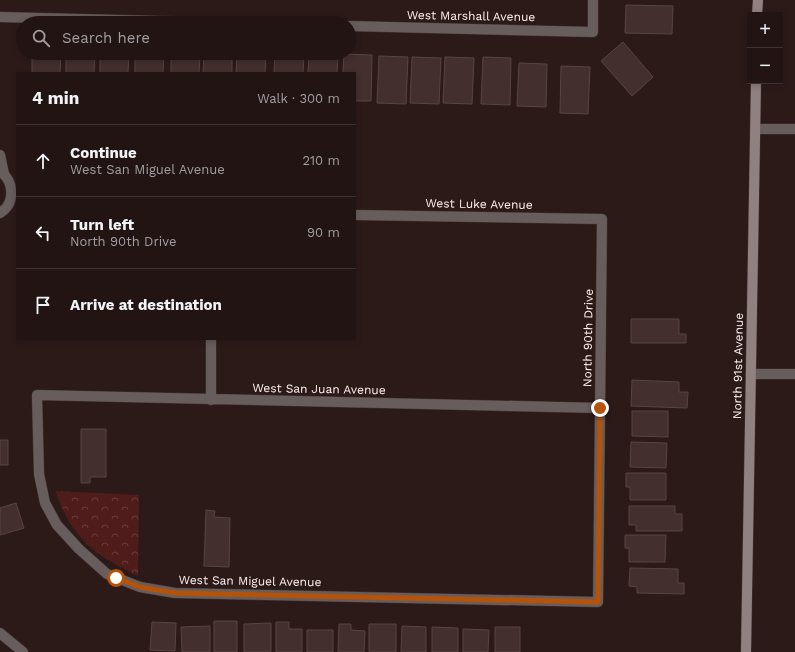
<!DOCTYPE html>
<meta charset="utf-8">
<style>
body{margin:0;font-family:"Work Sans",sans-serif;background:#291d1c;color:#f1f3f6}
.controls{position:absolute;right:12px;top:12px;display:grid;overflow:hidden;border-radius:0px;box-shadow:0 2px 6px #0003}
.controls button{width:36px;height:36px;display:grid;place-items:center;padding:0;border:0;border-bottom:1px solid #3e3333;background:#211413;color:#f1f3f6;font:20px sans-serif}
.stop{position:absolute;width:12px;height:12px;margin:-9px;border:3px solid #b45309;border-radius:50%;background:#fff}
.stop.end{background:#b45309;border-color:#fff;box-shadow:0 1px 4px #0008}
.list{margin:0;padding:0;list-style:none}
h2{display:flex;justify-content:space-between;align-items:center;height:52px;margin:0;padding:0 16px;font-size:17px}
h2 small{font-size:13px;font-weight:400;color:#a29ea0}
.list li{display:grid;grid-template-columns:26px 1fr auto;gap:12px;align-items:center;box-sizing:border-box;height:72px;padding:0 16px;border-top:1px solid #3e3333}
.list b{display:block;font-size:15px;white-space:nowrap}
.list p{margin:0;font-size:13px;white-space:nowrap;color:#a29ea0}
.list em{font-size:13px;font-style:normal;color:#a29ea0}
.icon{flex:none;width:22px;height:22px;fill:none;stroke:currentColor;stroke-width:2;stroke-linecap:round;stroke-linejoin:round}
.map{position:relative;flex:none;width:795px;height:652px;overflow:hidden}
.search{position:absolute;background:#211413;box-shadow:0 2px 6px #0003;left:16px;top:16px;width:340px;height:44px;display:flex;align-items:center;gap:10px;box-sizing:border-box;padding:0 14px;border-radius:22px;color:#a29ea0;font-size:15px}
.panel{position:absolute;background:#211413;box-shadow:0 2px 6px #0003;left:16px;top:72px;width:340px;height:268px;border-radius:0px}
.map>svg:first-child{display:block}
.park{fill:url(#park-crowns)}
.building{fill:#422f2e;stroke:#584443}
.lines{fill:none;stroke-linecap:round;stroke-linejoin:round}
.minor-casing{stroke:#453433;stroke-width:11}
.tertiary-casing{stroke:#453433;stroke-width:11}
.secondary-casing{stroke:#453433;stroke-width:11}
.minor{stroke:#675d5c;stroke-width:10}
.tertiary{stroke:#675d5c;stroke-width:10}
.secondary{stroke:#90807f;stroke-width:10}
.route{stroke:#b45309;stroke-width:5}
.labels{text-anchor:middle;dominant-baseline:central;stroke-width:3;stroke-linejoin:round;paint-order:stroke}
.street-label{font-size:12px;fill:#fef1f0;stroke:#2c1a19}
</style>
<div class="map">
<svg width="795" height="652" viewBox="0 0 795 652">
<defs>
<pattern id="park-crowns" width="20" height="18" patternUnits="userSpaceOnUse"><rect width="20" height="18" fill="#4f1b1b"/><path d="M2 6a3 3 0 1 1 6 0M12 15a3 3 0 1 1 6 0" fill="none" stroke="#693d3c"/></pattern>
</defs>
<rect width="100%" height="100%" fill="#2c1a19"/>
<path class="park" d="M 55,491 L 139,495 L 138,576 C 117,565 93,554 78,534 C 67,522 61,505 55,491 Z"/>
<path class="building" d="M 626,5 L 673,6 L 672,34 L 625,33 Z
M 623,42 L 653,77 L 632,96 L 601,61 Z
M 32,53 L 61,53 L 60,73 L 32,73 Z
M 66,53 L 95,53 L 94,73 L 66,73 Z
M 100,53 L 129,53 L 128,73 L 100,73 Z
M 135,53 L 164,53 L 163,73 L 135,73 Z
M 171,53 L 200,54 L 199,73 L 171,73 Z
M 204,53 L 232,53 L 232,73 L 203,73 Z
M 275,53 L 304,54 L 303,73 L 274,73 Z
M 344,54 L 372,55 L 371,101 L 355,101 L 355,73 L 343,73 Z
M 237,55 L 266,56 L 265,73 L 236,73 Z
M 309,56 L 338,57 L 337,73 L 308,73 Z
M 379,56 L 408,57 L 406,104 L 377,103 Z
M 412,57 L 441,58 L 439,104 L 410,103 Z
M 445,57 L 474,58 L 472,104 L 443,103 Z
M 483,57 L 511,58 L 510,105 L 481,104 Z
M 519,63 L 547,64 L 546,107 L 517,106 Z
M 561,66 L 590,67 L 588,114 L 560,113 Z
M 631,319 L 679,319 L 679,334 L 686,334 L 686,343 L 631,343 Z
M 632,380 L 679,382 L 679,392 L 688,392 L 687,408 L 631,406 Z
M 632,411 L 668,411 L 668,437 L 632,436 Z
M 81,429 L 106,429 L 106,477 L 90,477 L 90,483 L 81,483 Z
M 0,440 L 8,440 L 8,465 L 0,465 Z
M 631,442 L 667,443 L 666,468 L 630,467 Z
M 626,473 L 666,473 L 666,500 L 630,500 L 630,487 L 626,487 Z
M 16,503 L 24,528 L 0,535 L 0,508 Z
M 629,506 L 675,506 L 675,514 L 682,514 L 682,531 L 636,531 L 636,525 L 629,525 Z
M 206,510 L 215,511 L 214,517 L 230,518 L 229,567 L 204,566 Z
M 625,535 L 666,535 L 665,562 L 629,562 L 629,548 L 625,548 Z
M 630,568 L 678,569 L 678,583 L 684,583 L 684,594 L 637,593 L 637,587 L 629,586 Z
M 214,621 L 237,621 L 237,652 L 214,652 Z
M 152,622 L 176,623 L 175,651 L 150,650 Z
M 276,622 L 289,622 L 289,629 L 302,629 L 302,652 L 276,652 Z
M 271,623 L 271,652 L 244,652 L 244,624 Z
M 339,624 L 351,624 L 351,630 L 365,631 L 364,652 L 338,652 Z
M 369,624 L 396,624 L 396,652 L 369,652 Z
M 210,626 L 210,652 L 182,652 L 181,627 Z
M 402,626 L 426,627 L 426,652 L 401,652 Z
M 432,627 L 458,628 L 458,652 L 432,652 Z
M 495,627 L 520,627 L 520,652 L 495,652 Z
M 463,629 L 489,630 L 488,652 L 463,652 Z
M 307,630 L 333,630 L 333,652 L 307,652 Z"/>
<g class="lines">
<defs>
<path id="minor" d="M 0,17 L 238,23
M 349,26 L 593,32 L 593,0
M 756,129 L 795,129
M 0,155 L 4,174
M 0,171 C 14,181 16,203 0,213
M 355,215 L 602,219 L 598,602 L 175,593 L 140,587 L 107,574 L 79,549 L 57,525 L 45,503 L 39,474 L 37,395 L 600,408
M 751,374 L 795,374
M 211,400 L 211,339"/>
<path id="tertiary" d="M 0,633 L 23,652"/>
<path id="secondary" d="M 757,15 L 758,0
M 746,652 L 756,81"/>
</defs>
<use href="#minor" class="minor-casing"/>
<use href="#tertiary" class="tertiary-casing"/>
<use href="#secondary" class="secondary-casing"/>
<use href="#minor" class="minor"/>
<use href="#tertiary" class="tertiary"/>
<use href="#secondary" class="secondary"/>
</g>
<g class="lines">
<path class="route" d="M 116,578 L 140,587 L 175,593 L 598,602 L 600,408"/>
</g>
<g class="labels">
<g class="street-label">
<text transform="translate(471 16) rotate(1)">West Marshall Avenue</text>
<text transform="translate(479 204) rotate(1)">West Luke Avenue</text>
<text transform="translate(588 338) rotate(-89)">North 90th Drive</text>
<text transform="translate(738 366) rotate(-89)">North 91st Avenue</text>
<text transform="translate(319 389) rotate(1)">West San Juan Avenue</text>
<text transform="translate(250 581) rotate(1)">West San Miguel Avenue</text>
</g>
</g>
</svg>
<div class="controls">
<button>+</button>
<button>−</button>
</div>
<div class="stop" style="left:116px;top:578px"></div>
<div class="stop end" style="left:600px;top:408px"></div>
<div class="search"><svg class="icon" aria-label="search" viewBox="0 0 24 24"><circle cx="10" cy="10" r="6"/><path d="M15 15l6 6"/></svg>Search here</div>
<section class="panel">
<h2>4 min<small>Walk · 300 m</small></h2>
<ul class="list">
<li><svg class="icon" aria-label="ahead" viewBox="0 0 24 24"><path d="M12 20V5M6 11l6-6 6 6"/></svg><div><b>Continue</b><p>West San Miguel Avenue</p></div><em>210 m</em></li>
<li><svg class="icon" aria-label="left" viewBox="0 0 24 24"><path d="M17 20v-9H6M10 6l-5 5 5 5"/></svg><div><b>Turn left</b><p>North 90th Drive</p></div><em>90 m</em></li>
<li><svg class="icon" aria-label="arrive" viewBox="0 0 24 24"><path d="M6 21V4h12l-3 4 3 4H6"/></svg><div><b>Arrive at destination</b></div></li>
</ul>
</section>
</div>
